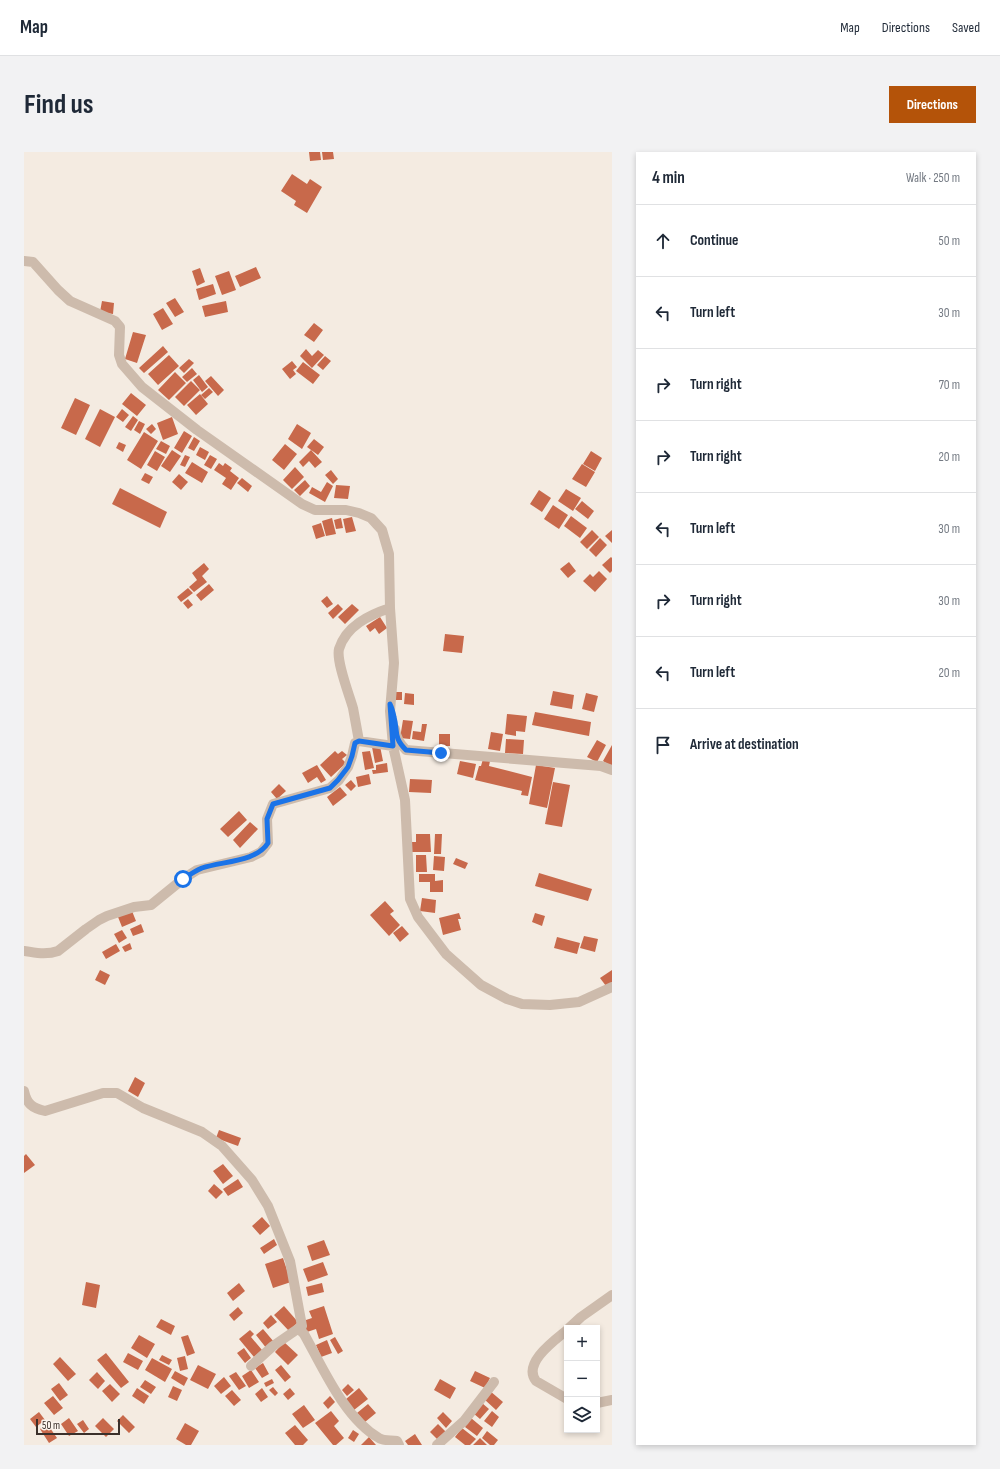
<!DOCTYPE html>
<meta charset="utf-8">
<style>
body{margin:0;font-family:"Sofia Sans Condensed",sans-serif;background:#f2f2f3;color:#1f2937}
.controls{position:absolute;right:12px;bottom:12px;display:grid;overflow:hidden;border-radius:0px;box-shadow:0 2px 6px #0003}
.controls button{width:36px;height:36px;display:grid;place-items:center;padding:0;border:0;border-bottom:1px solid #e0e1e3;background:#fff;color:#1f2937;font:20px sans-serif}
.scale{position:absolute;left:12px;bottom:10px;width:84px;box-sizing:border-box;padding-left:4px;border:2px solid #3b302b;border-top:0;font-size:11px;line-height:14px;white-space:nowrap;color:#3b302b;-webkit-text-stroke:3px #fbf5ee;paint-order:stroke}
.stop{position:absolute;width:12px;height:12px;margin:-9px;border:3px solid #1a73e8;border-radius:50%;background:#fff}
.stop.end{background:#1a73e8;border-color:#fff;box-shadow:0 1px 4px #0008}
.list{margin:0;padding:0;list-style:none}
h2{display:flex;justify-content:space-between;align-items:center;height:52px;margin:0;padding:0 16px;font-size:17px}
h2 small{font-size:13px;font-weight:400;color:#747a83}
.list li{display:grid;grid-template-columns:26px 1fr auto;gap:12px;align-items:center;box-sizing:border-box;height:72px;padding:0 16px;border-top:1px solid #e0e1e3}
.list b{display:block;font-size:15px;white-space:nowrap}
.list em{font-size:13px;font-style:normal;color:#747a83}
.icon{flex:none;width:22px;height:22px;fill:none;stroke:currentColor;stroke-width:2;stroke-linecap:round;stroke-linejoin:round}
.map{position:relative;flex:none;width:588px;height:1293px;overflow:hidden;border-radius:0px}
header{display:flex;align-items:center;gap:24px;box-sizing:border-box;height:56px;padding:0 20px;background:#fff;border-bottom:1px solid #e0e1e3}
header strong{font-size:19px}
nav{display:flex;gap:22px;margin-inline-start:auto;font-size:14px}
.intro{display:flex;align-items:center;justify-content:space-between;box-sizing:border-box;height:96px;padding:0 24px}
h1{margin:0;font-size:28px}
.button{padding:10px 18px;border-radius:0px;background:#b45309;color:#fff;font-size:14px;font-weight:700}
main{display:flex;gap:24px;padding:0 24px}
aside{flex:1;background:#fff;border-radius:0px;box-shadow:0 2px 6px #0003}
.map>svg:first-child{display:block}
.building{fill:#c8694b}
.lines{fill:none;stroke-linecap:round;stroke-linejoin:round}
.street{stroke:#cdbbac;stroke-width:10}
.route{stroke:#1a73e8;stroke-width:5}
</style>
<header>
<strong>Map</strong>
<nav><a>Map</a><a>Directions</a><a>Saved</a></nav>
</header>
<div class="intro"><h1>Find us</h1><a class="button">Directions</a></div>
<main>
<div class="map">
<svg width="588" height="1293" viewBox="0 0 588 1293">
<rect width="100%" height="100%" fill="#f4ebe1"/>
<path class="building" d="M 285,0 L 296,0 L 297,8 L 286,9 Z
M 298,0 L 309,0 L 310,7 L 299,8 Z
M 268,22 L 283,32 L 286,27 L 298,35 L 283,61 L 270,53 L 272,49 L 257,39 Z
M 232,115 L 237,126 L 216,135 L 211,124 Z
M 176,116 L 181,130 L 173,134 L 168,119 Z
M 205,119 L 212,138 L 198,143 L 191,124 Z
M 189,132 L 192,142 L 175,148 L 172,137 Z
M 151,146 L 160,160 L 151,165 L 142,151 Z
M 78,149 L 90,151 L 89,162 L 76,160 Z
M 202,149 L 204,160 L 181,165 L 178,154 Z
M 139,156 L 149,172 L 138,178 L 129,162 Z
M 290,171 L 299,178 L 290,190 L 280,183 Z
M 109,180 L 122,183 L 113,211 L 101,207 Z
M 139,194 L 144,200 L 120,221 L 115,216 Z
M 282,197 L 288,204 L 294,198 L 300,203 L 288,216 L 276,204 Z
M 145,203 L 155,214 L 134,233 L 124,222 Z
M 301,204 L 307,209 L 299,218 L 293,213 Z
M 165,207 L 170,211 L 160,221 L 155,216 Z
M 268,209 L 273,215 L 269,218 L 272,222 L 266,227 L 258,217 Z
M 279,210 L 296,223 L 289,232 L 272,219 Z
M 168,216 L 173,222 L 163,230 L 158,225 Z
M 151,220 L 162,231 L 145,248 L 134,238 Z
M 175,223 L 184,235 L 178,240 L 169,228 Z
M 187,224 L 200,238 L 194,244 L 181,229 Z
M 167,229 L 176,238 L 160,254 L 151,245 Z
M 185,236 L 189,240 L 181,247 L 177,243 Z
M 107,241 L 122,253 L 113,264 L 98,252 Z
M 176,242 L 184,252 L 172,263 L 163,253 Z
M 51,246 L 66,253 L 52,283 L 37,276 Z
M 76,257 L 91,265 L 76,295 L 61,287 Z
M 98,257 L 105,263 L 99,270 L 92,265 Z
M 109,264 L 114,268 L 107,279 L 101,275 Z
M 148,265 L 154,282 L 139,288 L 133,271 Z
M 115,269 L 121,272 L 116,282 L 110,278 Z
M 128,272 L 132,277 L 127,282 L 122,277 Z
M 273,272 L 287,281 L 278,297 L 264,287 Z
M 160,279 L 168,284 L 158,301 L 150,296 Z
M 120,280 L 134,289 L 117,317 L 103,308 Z
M 170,285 L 176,289 L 170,299 L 164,296 Z
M 290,287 L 300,295 L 294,303 L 283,295 Z
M 137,289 L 146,294 L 142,302 L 132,297 Z
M 95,290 L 102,293 L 99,300 L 92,296 Z
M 261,292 L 273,302 L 260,318 L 248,308 Z
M 176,295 L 185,300 L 181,308 L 172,303 Z
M 148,298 L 157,304 L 146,320 L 137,314 Z
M 287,298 L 298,310 L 291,316 L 285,309 L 279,315 L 275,310 Z
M 131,299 L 141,305 L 133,319 L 123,313 Z
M 567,299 L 578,306 L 571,319 L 559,312 Z
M 161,303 L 166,305 L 161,315 L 156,313 Z
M 186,303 L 193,307 L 187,317 L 180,313 Z
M 168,310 L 184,320 L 178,331 L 161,321 Z
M 195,311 L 199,314 L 201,311 L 208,316 L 206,319 L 215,326 L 207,338 L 198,332 L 202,326 L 190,318 Z
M 558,312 L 571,320 L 562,335 L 548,327 Z
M 271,315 L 280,325 L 268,337 L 259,328 Z
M 307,318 L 314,327 L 309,332 L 301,323 Z
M 121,321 L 129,325 L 125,332 L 117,328 Z
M 155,322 L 164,330 L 157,338 L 148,330 Z
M 218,326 L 228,334 L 224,340 L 213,331 Z
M 281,328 L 286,334 L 276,344 L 270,338 Z
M 303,330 L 309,334 L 301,350 L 285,341 L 288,335 L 297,340 Z
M 312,333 L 326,334 L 324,347 L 310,346 Z
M 96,336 L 143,360 L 136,376 L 88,352 Z
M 542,337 L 557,346 L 549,359 L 534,349 Z
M 515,338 L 527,346 L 518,360 L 506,352 Z
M 558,349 L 570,359 L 564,367 L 551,357 Z
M 529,353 L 544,363 L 535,377 L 520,367 Z
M 547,364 L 563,376 L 556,386 L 540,374 Z
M 328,365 L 332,379 L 322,381 L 319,367 Z
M 308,366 L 312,382 L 302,384 L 298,369 Z
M 317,366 L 319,376 L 312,377 L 310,368 Z
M 297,371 L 301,384 L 292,387 L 288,374 Z
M 568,378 L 575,385 L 563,397 L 556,390 Z
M 588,378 L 588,391 L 581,384 Z
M 576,386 L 583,393 L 572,405 L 565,398 Z
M 587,405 L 588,406 L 588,419 L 586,421 L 578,413 Z
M 545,410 L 552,419 L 544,426 L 536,417 Z
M 180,411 L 185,417 L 178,424 L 183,430 L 170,440 L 165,435 L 173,428 L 168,421 Z
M 575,419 L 583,427 L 571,440 L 559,429 L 566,422 L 569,425 Z
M 185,432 L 190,438 L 177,449 L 172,443 Z
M 164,436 L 169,441 L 157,450 L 153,445 Z
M 303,444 L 309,452 L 303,456 L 297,449 Z
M 164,447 L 169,453 L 164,457 L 159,451 Z
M 314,452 L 319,457 L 309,467 L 304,461 Z
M 328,452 L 335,458 L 321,472 L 314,465 Z
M 356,465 L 363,476 L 355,482 L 351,476 L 346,480 L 342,474 Z
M 421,482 L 440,484 L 438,501 L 419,499 Z
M 529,539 L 550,543 L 548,557 L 526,553 Z
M 371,540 L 378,540 L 378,548 L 371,548 Z
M 381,541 L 390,542 L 390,553 L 380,552 Z
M 562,541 L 574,544 L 570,560 L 558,557 Z
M 511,560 L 567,570 L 565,584 L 508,573 Z
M 483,562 L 503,564 L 501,580 L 492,579 L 492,584 L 481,582 Z
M 379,568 L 389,569 L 386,587 L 376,586 Z
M 398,572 L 403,572 L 400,589 L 388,587 L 389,579 L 397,580 Z
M 467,580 L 479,582 L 476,599 L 464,597 Z
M 415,582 L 426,582 L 426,594 L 415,594 Z
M 482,587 L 500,588 L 499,602 L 481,601 Z
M 573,588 L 582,593 L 573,610 L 563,605 Z
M 588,593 L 588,615 L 579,609 Z
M 356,594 L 359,609 L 351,611 L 348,595 Z
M 311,599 L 314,602 L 318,599 L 323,603 L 318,607 L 322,611 L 307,625 L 296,613 Z
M 346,599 L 350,616 L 341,618 L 338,600 Z
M 459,607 L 466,609 L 465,614 L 508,625 L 504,644 L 497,643 L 498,639 L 451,628 L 455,614 L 457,614 Z
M 436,609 L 452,612 L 449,626 L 433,622 Z
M 363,611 L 364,620 L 349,622 L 348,618 L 352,618 L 352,613 Z
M 293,613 L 302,628 L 297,631 L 293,625 L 284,631 L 278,621 Z
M 512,613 L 531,616 L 523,656 L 505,652 Z
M 345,622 L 347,632 L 334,635 L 332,625 Z
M 386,627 L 408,628 L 407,641 L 385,640 Z
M 327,628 L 332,634 L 327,639 L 321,633 Z
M 529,630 L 546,633 L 538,675 L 521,672 Z
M 255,632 L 262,639 L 253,647 L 247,640 Z
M 316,635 L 323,643 L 309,654 L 303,645 Z
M 215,659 L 223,668 L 204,685 L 196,677 Z
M 226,670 L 234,677 L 216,696 L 209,688 Z
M 392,682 L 406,682 L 407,700 L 388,700 L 388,690 L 392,690 Z
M 411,682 L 418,682 L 417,702 L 410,702 Z
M 392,703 L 402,703 L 403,720 L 392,720 Z
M 410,704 L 421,705 L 420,719 L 409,718 Z
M 432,706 L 444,711 L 441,717 L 429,712 Z
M 515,721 L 568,737 L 564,749 L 511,734 Z
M 395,722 L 411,722 L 411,729 L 419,728 L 419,740 L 406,740 L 406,730 L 395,730 Z
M 398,746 L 412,748 L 411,761 L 396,759 Z
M 361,749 L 370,759 L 366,762 L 376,773 L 365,784 L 346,763 Z
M 108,759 L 112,769 L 98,775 L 94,765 Z
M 435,761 L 437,767 L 434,767 L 437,778 L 419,783 L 415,766 Z
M 511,761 L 521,764 L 518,774 L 508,770 Z
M 117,772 L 120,780 L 109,784 L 106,777 Z
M 378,774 L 385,782 L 376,790 L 369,781 Z
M 98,778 L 103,786 L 95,791 L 90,782 Z
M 560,784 L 574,787 L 571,800 L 556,796 Z
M 533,785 L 556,791 L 553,802 L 530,796 Z
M 106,791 L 108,797 L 101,800 L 98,795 Z
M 92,792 L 96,799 L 82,807 L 78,800 Z
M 76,818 L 86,823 L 81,833 L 71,828 Z
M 588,818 L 588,830 L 582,834 L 576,826 Z
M 111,925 L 121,931 L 114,945 L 104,939 Z
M 195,978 L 217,986 L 214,994 L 192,986 Z
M 2,1002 L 11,1013 L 0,1021 L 0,1004 Z
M 199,1012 L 209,1024 L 199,1032 L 189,1019 Z
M 214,1027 L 219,1035 L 204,1044 L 199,1037 Z
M 190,1032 L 199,1040 L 192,1047 L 184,1039 Z
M 238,1065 L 246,1074 L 236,1083 L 228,1074 Z
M 250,1087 L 253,1093 L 240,1102 L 236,1096 Z
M 300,1088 L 306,1103 L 288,1109 L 283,1094 Z
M 259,1106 L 267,1130 L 249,1136 L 241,1112 Z
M 299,1110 L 304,1123 L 284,1130 L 279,1117 Z
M 62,1130 L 76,1133 L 72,1156 L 58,1153 Z
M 215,1131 L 221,1139 L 209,1149 L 203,1141 Z
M 298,1131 L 300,1140 L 284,1144 L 282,1135 Z
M 260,1154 L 274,1170 L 265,1179 L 250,1163 Z
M 300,1154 L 309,1182 L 295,1187 L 292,1177 L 283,1180 L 279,1169 L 288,1166 L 285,1159 Z
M 214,1155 L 219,1161 L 210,1169 L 205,1163 Z
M 247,1163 L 253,1170 L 244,1177 L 239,1171 Z
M 137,1167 L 151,1174 L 147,1183 L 132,1175 Z
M 239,1177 L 250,1190 L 243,1197 L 232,1183 Z
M 226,1178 L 230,1182 L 227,1185 L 238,1198 L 230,1205 L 215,1187 Z
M 115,1183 L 131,1192 L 123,1206 L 107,1196 Z
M 164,1183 L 171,1201 L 163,1204 L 157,1185 Z
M 311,1185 L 319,1199 L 314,1202 L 306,1188 Z
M 303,1188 L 308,1201 L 297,1205 L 292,1193 Z
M 260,1190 L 274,1203 L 264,1213 L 251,1200 Z
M 220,1196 L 227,1206 L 221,1211 L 213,1201 Z
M 82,1201 L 105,1230 L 97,1236 L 73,1208 Z
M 104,1201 L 119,1209 L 114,1218 L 99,1210 Z
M 138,1203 L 148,1208 L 145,1213 L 135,1208 Z
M 161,1204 L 164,1217 L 156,1219 L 153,1206 Z
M 36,1205 L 52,1222 L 44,1229 L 29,1212 Z
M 128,1206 L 148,1217 L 141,1230 L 121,1218 Z
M 239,1211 L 245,1222 L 238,1226 L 231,1216 Z
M 174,1213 L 192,1222 L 184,1237 L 166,1228 Z
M 257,1213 L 267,1225 L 261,1230 L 251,1218 Z
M 227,1218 L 235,1230 L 225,1236 L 218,1224 Z
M 151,1219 L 164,1226 L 160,1234 L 147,1226 Z
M 451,1219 L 466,1226 L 461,1236 L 446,1229 Z
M 73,1220 L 81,1229 L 74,1237 L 65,1228 Z
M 212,1220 L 222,1234 L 215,1238 L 205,1224 Z
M 200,1225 L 207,1234 L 197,1242 L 190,1234 Z
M 248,1227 L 250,1231 L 242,1235 L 240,1231 Z
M 416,1227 L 432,1236 L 426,1247 L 410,1238 Z
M 121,1228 L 132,1235 L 127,1242 L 116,1235 Z
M 35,1231 L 44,1243 L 36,1249 L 27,1237 Z
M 86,1232 L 96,1242 L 88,1250 L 78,1239 Z
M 324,1232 L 330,1238 L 323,1244 L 318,1238 Z
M 149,1234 L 158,1238 L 153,1249 L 144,1245 Z
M 249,1235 L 254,1241 L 251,1244 L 245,1238 Z
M 113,1236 L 125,1244 L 120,1252 L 108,1244 Z
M 238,1236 L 244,1245 L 237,1250 L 231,1242 Z
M 266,1236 L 271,1242 L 264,1248 L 259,1242 Z
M 335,1236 L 344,1247 L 330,1258 L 321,1248 Z
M 208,1238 L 217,1248 L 210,1254 L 201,1244 Z
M 466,1239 L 479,1250 L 472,1258 L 460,1247 Z
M 29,1244 L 39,1256 L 30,1263 L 20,1251 Z
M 306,1244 L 311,1250 L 304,1257 L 299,1251 Z
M 458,1251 L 465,1257 L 456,1267 L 449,1261 Z
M 344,1252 L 352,1261 L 341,1270 L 333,1261 Z
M 280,1253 L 291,1268 L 279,1276 L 268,1262 Z
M 307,1259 L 315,1269 L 310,1274 L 320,1286 L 312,1293 L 309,1293 L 291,1271 Z
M 468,1259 L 475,1265 L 468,1275 L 460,1269 Z
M 15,1260 L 21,1268 L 12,1275 L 6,1267 Z
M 419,1260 L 428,1269 L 422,1276 L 413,1266 Z
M 99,1263 L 111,1275 L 105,1281 L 93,1269 Z
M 45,1266 L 54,1279 L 45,1284 L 37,1272 Z
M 79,1266 L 90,1277 L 82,1285 L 71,1274 Z
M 447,1266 L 459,1276 L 453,1284 L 441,1275 Z
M 59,1268 L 65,1277 L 60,1281 L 53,1272 Z
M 161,1271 L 175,1279 L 167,1293 L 162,1293 L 152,1287 Z
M 414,1272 L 422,1280 L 414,1288 L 406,1280 Z
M 24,1273 L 33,1286 L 25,1291 L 16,1277 Z
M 271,1273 L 284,1288 L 279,1293 L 271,1293 L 261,1281 Z
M 438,1276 L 452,1287 L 446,1293 L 441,1293 L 431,1285 Z
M 329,1278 L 335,1282 L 330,1290 L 324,1286 Z
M 463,1279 L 474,1288 L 470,1293 L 466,1293 L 458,1286 Z
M 391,1282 L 398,1293 L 384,1293 L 381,1289 Z
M 345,1285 L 352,1293 L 337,1293 Z
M 456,1286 L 463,1293 L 449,1293 Z"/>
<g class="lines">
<path class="street" d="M 0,109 L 9,110 L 34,138 L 46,149 L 91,169 L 96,175 L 95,203 L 98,212 L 118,235 L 173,278 L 278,352 L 291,358 L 322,358 L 335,361 L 347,366 L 358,378 L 365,402 L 366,456 L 370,511 L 366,559 L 369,594 L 335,589 L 331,591 L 328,604 L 324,615 L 315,628 L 306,636 L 249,652 L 243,667 L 244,691 L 237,700 L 227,705 L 173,718 L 159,727 L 127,753 L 110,755 L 83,764 L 75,768 L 62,777 L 34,799 C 23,803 11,801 0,799
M 371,577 C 372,586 376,592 382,598 L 577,614 L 588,618
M 335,589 C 333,578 331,567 329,556 C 325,542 312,509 315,497 C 322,474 345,463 366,456
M 369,594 L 381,648 L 386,747 L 394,765 L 422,802 L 457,833 L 483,847 L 498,852 L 526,853 L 555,850 L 588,835
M 0,939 C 3,952 8,956 21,959 L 79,941 L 93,941 L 119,956 L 178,980 L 198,994 L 228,1028 L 244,1054 L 266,1109 L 278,1174 L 275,1177 L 280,1182 C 299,1216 321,1267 355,1286 C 359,1289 367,1288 373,1289 L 375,1293
M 545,1176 L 557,1165 L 588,1143
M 543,1178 C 531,1188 498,1211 512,1229 L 543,1247
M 227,1214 L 249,1194 L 278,1174
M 573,1251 L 588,1248
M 413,1293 L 440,1269 L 470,1230"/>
</g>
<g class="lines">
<path class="route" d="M 159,727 C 165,723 171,719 178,716 C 199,709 232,710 244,691 L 243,667 L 249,652 L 306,636 L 314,628 L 324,615 L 328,604 L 331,591 L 335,589 L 369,594 L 366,552 C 368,556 369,560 370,565 C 374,580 369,585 382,598 L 417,601"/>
</g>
</svg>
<div class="controls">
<button>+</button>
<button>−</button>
<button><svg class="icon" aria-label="layers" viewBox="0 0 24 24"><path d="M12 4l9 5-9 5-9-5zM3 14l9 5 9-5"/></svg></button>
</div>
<div class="scale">50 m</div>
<div class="stop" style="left:159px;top:727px"></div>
<div class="stop end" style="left:417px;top:601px"></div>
</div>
<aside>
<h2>4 min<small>Walk · 250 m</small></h2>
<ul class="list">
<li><svg class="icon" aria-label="ahead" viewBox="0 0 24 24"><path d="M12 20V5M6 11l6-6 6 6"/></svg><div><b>Continue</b></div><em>50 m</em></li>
<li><svg class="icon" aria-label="left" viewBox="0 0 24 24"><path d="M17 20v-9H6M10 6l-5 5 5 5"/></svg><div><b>Turn left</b></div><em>30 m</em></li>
<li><svg class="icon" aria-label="right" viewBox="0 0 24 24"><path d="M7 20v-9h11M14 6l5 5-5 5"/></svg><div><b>Turn right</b></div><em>70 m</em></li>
<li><svg class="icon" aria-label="right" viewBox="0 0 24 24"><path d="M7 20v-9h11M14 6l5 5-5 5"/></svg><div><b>Turn right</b></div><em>20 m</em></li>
<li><svg class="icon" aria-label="left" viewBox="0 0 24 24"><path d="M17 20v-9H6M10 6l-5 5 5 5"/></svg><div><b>Turn left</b></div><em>30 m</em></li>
<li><svg class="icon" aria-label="right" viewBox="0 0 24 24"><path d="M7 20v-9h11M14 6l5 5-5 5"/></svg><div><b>Turn right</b></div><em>30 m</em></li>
<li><svg class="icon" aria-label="left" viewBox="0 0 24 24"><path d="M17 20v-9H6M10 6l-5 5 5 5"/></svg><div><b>Turn left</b></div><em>20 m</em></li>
<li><svg class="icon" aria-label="arrive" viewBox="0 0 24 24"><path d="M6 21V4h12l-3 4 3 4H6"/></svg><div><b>Arrive at destination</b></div></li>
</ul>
</aside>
</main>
